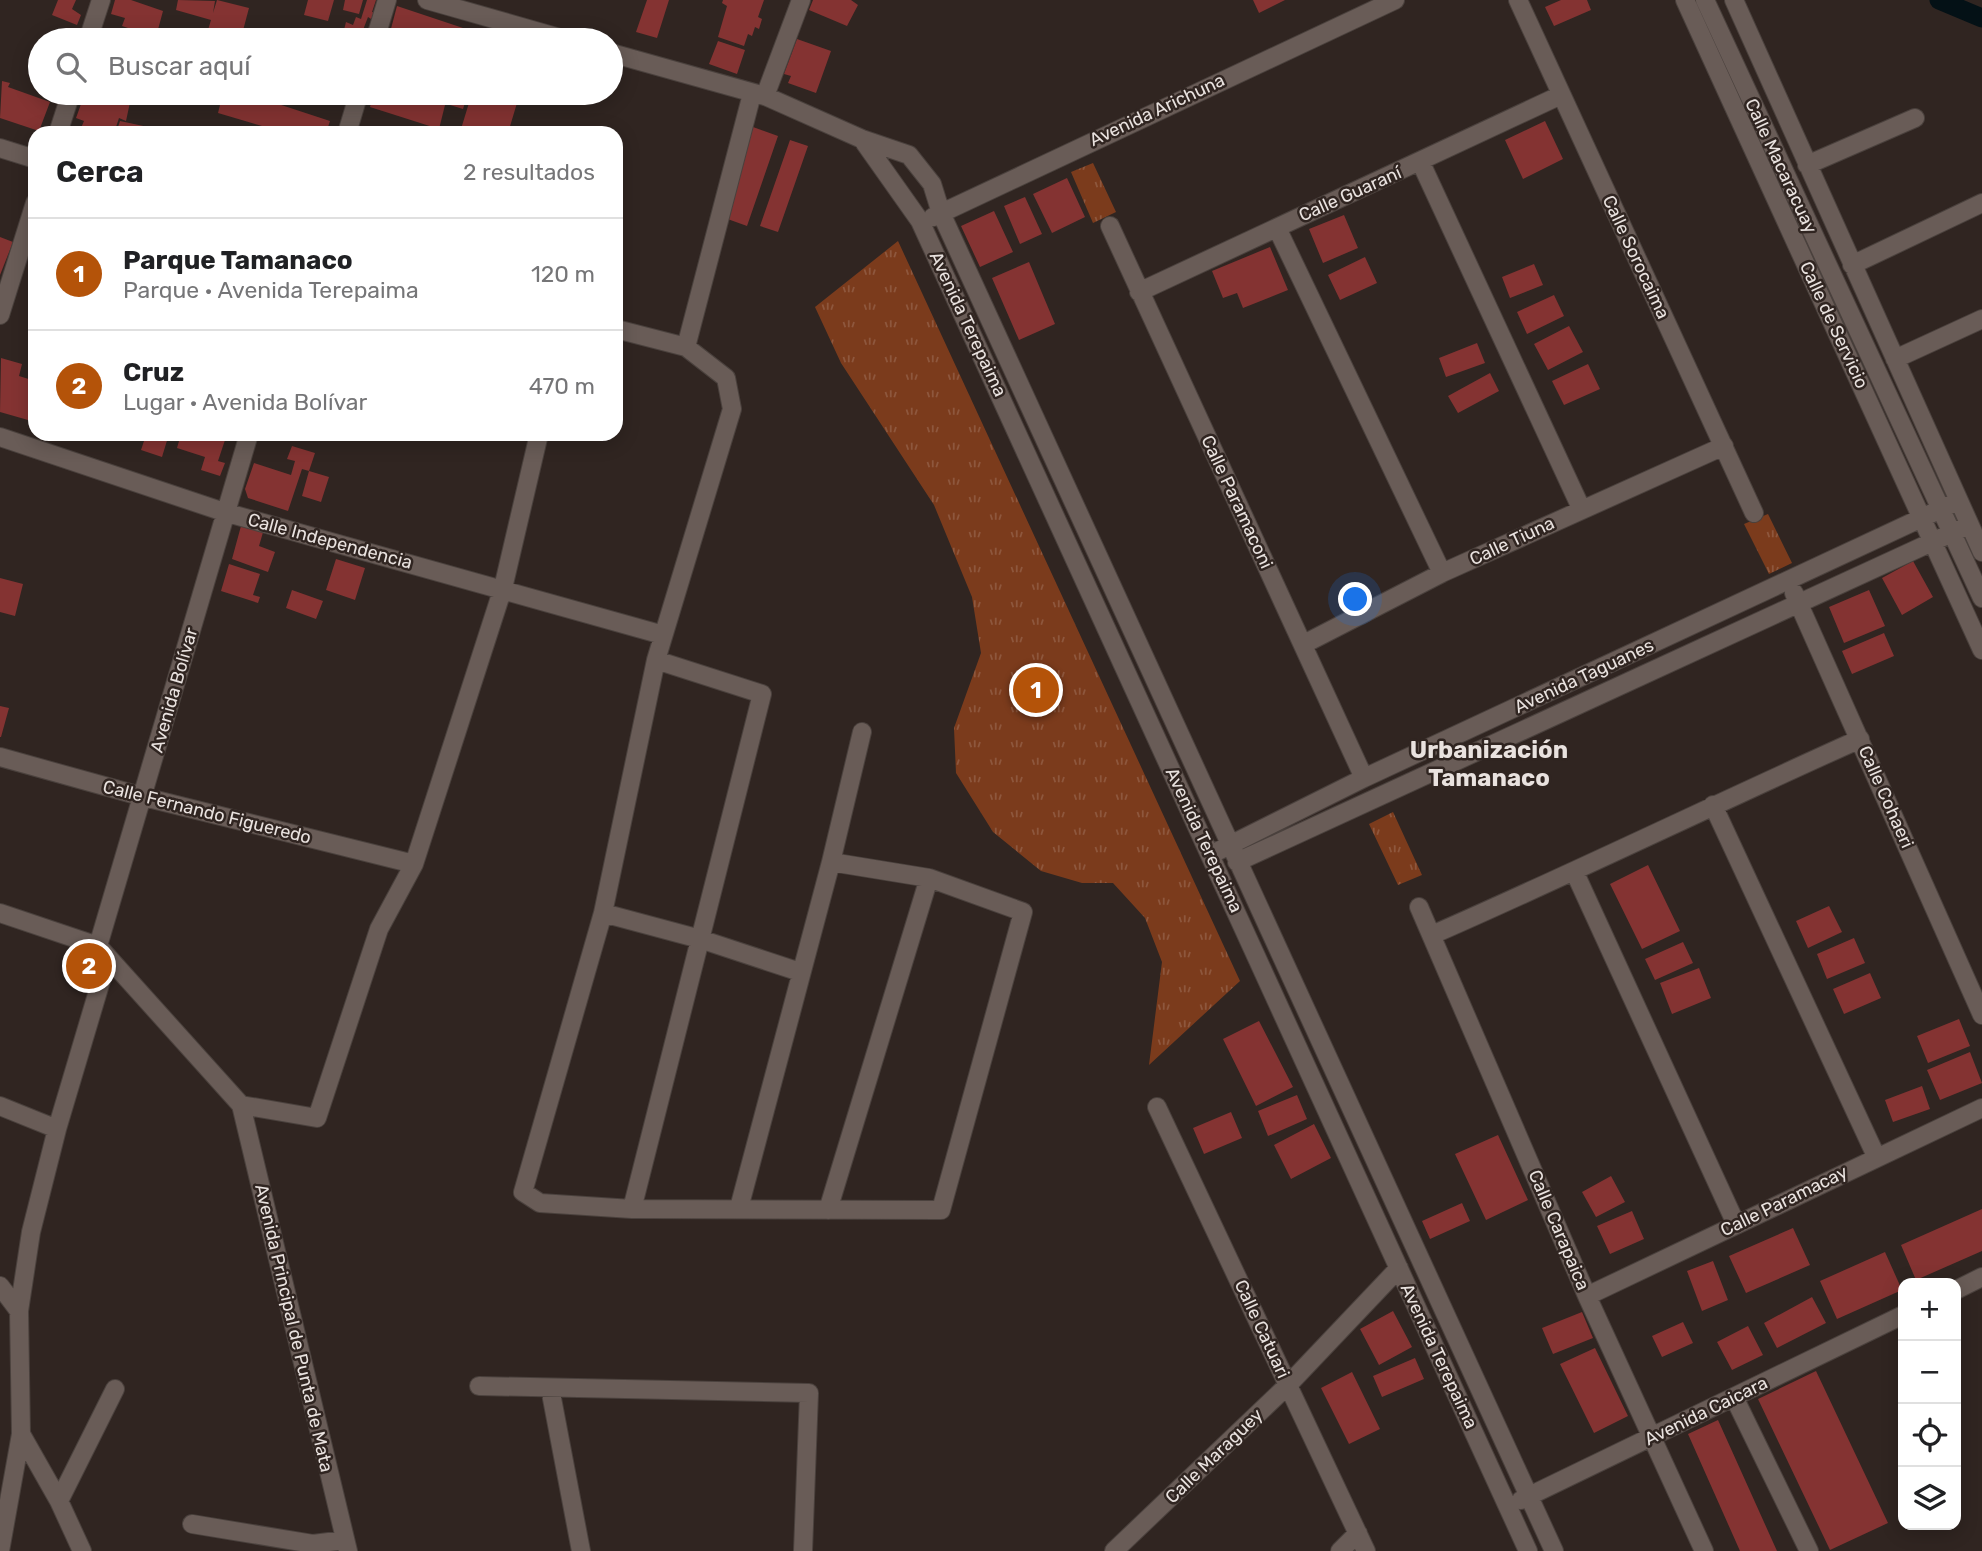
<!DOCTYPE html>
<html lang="es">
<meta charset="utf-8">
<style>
body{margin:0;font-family:Rubik,sans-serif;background:#f6f6f6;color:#202124}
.controls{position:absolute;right:21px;bottom:21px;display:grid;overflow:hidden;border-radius:14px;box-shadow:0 4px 18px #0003}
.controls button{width:63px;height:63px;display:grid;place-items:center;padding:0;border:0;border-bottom:2px solid #e0e0e0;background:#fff;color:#202124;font:35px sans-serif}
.you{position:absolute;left:1356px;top:600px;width:24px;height:24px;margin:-18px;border:5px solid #fff;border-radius:50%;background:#1a73e8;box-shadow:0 0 0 10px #1a73e833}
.badge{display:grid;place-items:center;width:46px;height:46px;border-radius:50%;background:#b45309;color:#fff;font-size:23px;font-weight:700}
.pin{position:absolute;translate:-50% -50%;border:4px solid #fff;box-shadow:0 2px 7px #0006}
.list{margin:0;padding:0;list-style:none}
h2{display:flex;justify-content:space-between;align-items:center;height:91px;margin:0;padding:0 28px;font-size:30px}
h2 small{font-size:23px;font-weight:400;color:#757577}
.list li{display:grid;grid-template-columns:46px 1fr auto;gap:21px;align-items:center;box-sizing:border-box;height:112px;padding:0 28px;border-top:2px solid #e0e0e0}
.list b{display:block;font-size:26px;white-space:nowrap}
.list p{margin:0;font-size:23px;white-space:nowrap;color:#757577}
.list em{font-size:23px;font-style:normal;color:#757577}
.icon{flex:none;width:38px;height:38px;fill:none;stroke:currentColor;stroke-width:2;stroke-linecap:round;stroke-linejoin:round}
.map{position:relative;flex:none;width:1982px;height:1551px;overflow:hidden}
.search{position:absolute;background:#fff;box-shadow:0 4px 18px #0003;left:28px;top:28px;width:595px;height:77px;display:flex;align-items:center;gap:18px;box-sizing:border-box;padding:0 24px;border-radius:38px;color:#757577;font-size:26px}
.panel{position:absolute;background:#fff;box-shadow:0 4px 18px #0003;left:28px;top:126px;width:595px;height:315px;border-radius:21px}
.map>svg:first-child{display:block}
.grass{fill:url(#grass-tufts)}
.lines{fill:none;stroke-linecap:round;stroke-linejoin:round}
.canal{stroke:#041116;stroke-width:19}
.building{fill:#843332}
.street-casing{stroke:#4a413d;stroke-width:20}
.street{stroke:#695c57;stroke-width:18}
.labels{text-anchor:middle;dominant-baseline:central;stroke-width:5;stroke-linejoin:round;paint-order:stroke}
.street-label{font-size:18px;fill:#e9e2df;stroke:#302521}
.district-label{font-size:24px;font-weight:bold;fill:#e9e2df;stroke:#302521}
</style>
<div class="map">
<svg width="1982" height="1551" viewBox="0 0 1982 1551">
<defs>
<pattern id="grass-tufts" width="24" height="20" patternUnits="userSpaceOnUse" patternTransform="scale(1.75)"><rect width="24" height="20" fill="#7b3b1c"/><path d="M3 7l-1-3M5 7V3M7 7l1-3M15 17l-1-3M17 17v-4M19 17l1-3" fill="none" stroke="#8e573d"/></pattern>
</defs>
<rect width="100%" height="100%" fill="#302521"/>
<path class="grass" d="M 1093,163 L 1116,212 L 1093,223 L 1071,172 Z
M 898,241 L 1240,981 L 1149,1065 L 1162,962 L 1145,918 L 1113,883 L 1082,883 L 1041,871 L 993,832 L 956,773 L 954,728 L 981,653 L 972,597 L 934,505 L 841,363 L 815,307 Z
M 1768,514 L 1792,563 L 1769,574 L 1744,524 Z
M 1393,812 L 1422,875 L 1398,885 L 1369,824 Z"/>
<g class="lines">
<path class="canal" d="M 1939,0 L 1982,18"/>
</g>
<path class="building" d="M 58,0 L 76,0 L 72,9 L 81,15 L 77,25 L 52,15 Z
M 115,0 L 131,0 L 163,11 L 156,37 L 160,40 L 138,40 L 140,32 L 122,26 L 125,18 L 111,14 Z
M 178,0 L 215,1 L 213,13 L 217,0 L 249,8 L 241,38 L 246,40 L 205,40 L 211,20 L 176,10 Z
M 308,0 L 334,0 L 328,21 L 304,15 Z
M 345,0 L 363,0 L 359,14 L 343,10 Z
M 367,0 L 376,0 L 372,12 L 377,13 L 371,19 L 368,17 L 363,30 L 368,32 L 367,35 L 344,30 L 346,22 L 353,25 L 356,17 L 361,19 Z
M 647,0 L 669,0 L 657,38 L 636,32 Z
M 723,0 L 764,0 L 758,17 L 762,19 L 759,29 L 755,27 L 752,36 L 748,34 L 744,46 L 718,37 L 727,6 L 722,3 Z
M 813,0 L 851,0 L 858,5 L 847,26 L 809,10 Z
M 1253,0 L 1285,0 L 1259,13 Z
M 1561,0 L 1587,0 L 1591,10 L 1554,26 L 1545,7 Z
M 397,6 L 481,34 L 479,40 L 388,40 Z
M 797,39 L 831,51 L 816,93 L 788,83 L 791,76 L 784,74 Z
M 718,41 L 745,50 L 737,74 L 709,64 Z
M 2,81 L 10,83 L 8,87 L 50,102 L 39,131 L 0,118 Z
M 85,93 L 132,93 L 126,121 L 119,118 L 114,133 L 93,133 L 81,128 L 84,121 L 76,118 Z
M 223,93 L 271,93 L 269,101 L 330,121 L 326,133 L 260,133 L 262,126 L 218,113 Z
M 304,93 L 339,93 L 336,103 Z
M 374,93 L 448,93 L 439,129 L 370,107 Z
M 454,93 L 468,93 L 463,109 L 450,105 Z
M 472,93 L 520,93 L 508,133 L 473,133 L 461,129 Z
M 120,121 L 148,127 L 146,133 L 116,133 Z
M 1545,121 L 1563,159 L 1523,179 L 1505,140 Z
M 753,127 L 778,136 L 747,226 L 722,217 Z
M 790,140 L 808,146 L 778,232 L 760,226 Z
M 1067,178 L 1085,217 L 1052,233 L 1033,194 Z
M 1025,197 L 1042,234 L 1020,244 L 1004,206 Z
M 994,211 L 1013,252 L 980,267 L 961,226 Z
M 1344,215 L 1358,248 L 1323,263 L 1309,229 Z
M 0,237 L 13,242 L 0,275 Z
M 1270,247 L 1288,290 L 1243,308 L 1237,293 L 1223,298 L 1212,271 Z
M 1365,257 L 1377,283 L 1340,300 L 1328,275 Z
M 1029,262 L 1055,324 L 1019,340 L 992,278 Z
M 1534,264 L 1543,285 L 1510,298 L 1502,277 Z
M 1554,295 L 1564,316 L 1527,334 L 1517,312 Z
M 1569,326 L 1583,352 L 1548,370 L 1534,344 Z
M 1477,343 L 1485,363 L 1446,377 L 1439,358 Z
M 1,358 L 22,364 L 19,376 L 35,381 L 35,422 L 0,412 Z
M 1588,364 L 1600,389 L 1564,405 L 1552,381 Z
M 1490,373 L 1499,391 L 1458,413 L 1448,396 Z
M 169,434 L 162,457 L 141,450 L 145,438 L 133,435 Z
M 181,434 L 227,434 L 218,461 L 225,463 L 220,476 L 201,470 L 205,457 L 177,448 Z
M 292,446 L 315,453 L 309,471 L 302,469 L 288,511 L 248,498 L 245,489 L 254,463 L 291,475 L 295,461 L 287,459 Z
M 309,471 L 329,477 L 321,502 L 302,496 Z
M 241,526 L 264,529 L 259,546 L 275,552 L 268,572 L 232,559 Z
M 336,559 L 365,568 L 355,600 L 326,590 Z
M 1913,561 L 1933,597 L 1902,615 L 1882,578 Z
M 229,564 L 260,574 L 253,595 L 260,597 L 258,603 L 221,591 Z
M 0,578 L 23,584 L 15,616 L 0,612 Z
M 292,590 L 323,601 L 316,619 L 286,608 Z
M 1869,590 L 1885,626 L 1844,643 L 1829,607 Z
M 1884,633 L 1894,656 L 1852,674 L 1842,651 Z
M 0,706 L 9,708 L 1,737 L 0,737 Z
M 1648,865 L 1680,931 L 1642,949 L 1610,884 Z
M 1829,906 L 1842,932 L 1808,948 L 1796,921 Z
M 1854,938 L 1865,963 L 1827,979 L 1817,954 Z
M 1683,942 L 1693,963 L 1655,980 L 1645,959 Z
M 1699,968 L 1711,998 L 1672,1014 L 1660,983 Z
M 1870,973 L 1881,998 L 1844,1014 L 1833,989 Z
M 1959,1019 L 1970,1046 L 1928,1063 L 1917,1036 Z
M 1259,1021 L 1293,1087 L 1256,1106 L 1223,1039 Z
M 1970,1052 L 1982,1083 L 1940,1100 L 1927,1070 Z
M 1922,1086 L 1930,1109 L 1893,1122 L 1885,1100 Z
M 1297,1095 L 1307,1119 L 1268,1136 L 1258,1111 Z
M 1231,1112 L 1242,1138 L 1204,1154 L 1193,1128 Z
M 1314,1124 L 1331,1158 L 1291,1179 L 1274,1145 Z
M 1498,1135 L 1528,1200 L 1486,1220 L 1455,1154 Z
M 1611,1176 L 1625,1202 L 1596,1217 L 1582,1192 Z
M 1462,1203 L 1470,1221 L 1430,1239 L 1422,1221 Z
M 1982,1209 L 1982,1251 L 1916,1280 L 1901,1245 Z
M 1632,1211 L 1644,1239 L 1610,1254 L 1597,1226 Z
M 1793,1228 L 1810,1265 L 1746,1293 L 1729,1256 Z
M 1885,1252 L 1902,1290 L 1837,1319 L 1820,1281 Z
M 1713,1261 L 1728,1300 L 1702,1311 L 1687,1271 Z
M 1812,1297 L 1826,1323 L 1777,1348 L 1764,1323 Z
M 1393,1311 L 1412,1347 L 1379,1365 L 1360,1329 Z
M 1582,1312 L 1593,1338 L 1553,1354 L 1542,1328 Z
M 1683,1322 L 1693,1343 L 1662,1357 L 1652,1336 Z
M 1748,1326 L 1763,1355 L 1732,1370 L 1717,1342 Z
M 1595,1348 L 1628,1416 L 1594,1433 L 1560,1364 Z
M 1415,1358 L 1424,1379 L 1382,1397 L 1373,1376 Z
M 1816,1371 L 1888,1523 L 1830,1550 L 1758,1399 Z
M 1352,1372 L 1380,1429 L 1349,1444 L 1321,1388 Z
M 1718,1420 L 1777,1551 L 1740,1551 L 1688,1434 Z"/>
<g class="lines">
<defs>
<path id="street" d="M 427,0 L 567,40
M 1518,0 L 1754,513
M 1685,0 L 1982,650
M 1705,0 L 1982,598
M 1734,0 L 1982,552
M 88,40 L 101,0
M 375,40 L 387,0
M 611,53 L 765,96 L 862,139 L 909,155 L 932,184 L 941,213 L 1554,1551
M 765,96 L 801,0
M 58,133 L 71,93
M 347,133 L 359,93
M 862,139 L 920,221 L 1528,1551
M 0,148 L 35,159
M 1421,163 L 1581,508
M 1807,165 L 1915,118
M 933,217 L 1395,0
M 1110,226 L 1364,778
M 1277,228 L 1442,573
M 1852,265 L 1982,203
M 1139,292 L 1561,95
M 0,315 L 35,203
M 616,329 L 686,347 L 726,378 L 732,409 L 656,660 L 603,913 L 523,1192 L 540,1203 L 632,1209 L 941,1210 L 1023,912 L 929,878 L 831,862 L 862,732
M 686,347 L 752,94
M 1895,359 L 1982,319
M 0,437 L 224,512 L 663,635
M 1794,593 L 1982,1015
M 1304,644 L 1442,573 L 1724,446
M 0,757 L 144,797 L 414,864
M 1713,805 L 1876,1156
M 1218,851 L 1364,778 L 1958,501
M 1237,862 L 1969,525
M 1575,873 L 1736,1224
M 1419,907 L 1587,1296 L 1704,1551
M 0,913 L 98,946 L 241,1105 L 317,1118 L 379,929 L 414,864 L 503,588 L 539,434
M 603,913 L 700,939 L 800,972
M 1432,935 C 1576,872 1717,803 1860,739
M 241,1105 L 348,1551
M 0,1106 L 57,1129
M 1157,1107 L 1366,1551
M 739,1208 L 831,862
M 632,1209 L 762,694 L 656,660
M 828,1210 L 929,878
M 0,1286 L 19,1311
M 1956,1290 L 1982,1277
M 1587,1296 L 1982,1108
M 479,1386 L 809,1393 L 803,1551
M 550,1388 L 581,1551
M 1734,1397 L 1809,1551
M 21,1434 L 59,1501 L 82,1551
M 1521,1500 L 1903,1315
M 59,1501 L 115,1389
M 192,1524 L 313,1544 L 345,1540
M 0,1551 L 21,1434 L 19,1311 L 31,1232 L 57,1129 L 101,981 L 98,946 L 249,434
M 1114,1551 L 1288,1385 L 1399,1268
M 1340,1551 L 1358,1533"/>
</defs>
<use href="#street" class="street-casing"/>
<use href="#street" class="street"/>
</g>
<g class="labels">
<g class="street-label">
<text transform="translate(1157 110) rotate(-25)">Avenida Arichuna</text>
<text transform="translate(1781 166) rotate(65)">Calle Macaracuay</text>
<text transform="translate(1350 194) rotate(-24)">Calle Guaraní</text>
<text transform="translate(1636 257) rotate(65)">Calle Sorocaima</text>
<text transform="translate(968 324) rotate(65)">Avenida Terepaima</text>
<text transform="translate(1834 325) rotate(65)">Calle de Servicio</text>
<text transform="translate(1237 502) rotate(65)">Calle Paramaconi</text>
<text transform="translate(330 541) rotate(15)">Calle Independencia</text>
<text transform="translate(1512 541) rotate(-25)">Calle Tiuna</text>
<text transform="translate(1584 676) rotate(-25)">Avenida Taguanes</text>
<text transform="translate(174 690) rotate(-74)">Avenida Bolívar</text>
<text transform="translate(1886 797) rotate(66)">Calle Cohaeri</text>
<text transform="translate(207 812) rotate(14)">Calle Fernando Figueredo</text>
<text transform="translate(1204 840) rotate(65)">Avenida Terepaima</text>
<text transform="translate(1784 1201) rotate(-26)">Calle Paramacay</text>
<text transform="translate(1559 1230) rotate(67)">Calle Carapaica</text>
<text transform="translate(294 1328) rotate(77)">Avenida Principal de Punta de Mata</text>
<text transform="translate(1262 1329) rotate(65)">Calle Catuari</text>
<text transform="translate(1439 1356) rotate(65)">Avenida Terepaima</text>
<text transform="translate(1706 1411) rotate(-26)">Avenida Caicara</text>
<text transform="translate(1214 1456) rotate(-44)">Calle Maraguey</text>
</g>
<g class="district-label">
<text x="1489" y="750">Urbanización<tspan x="1489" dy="28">Tamanaco</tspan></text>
</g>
</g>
</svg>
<div class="controls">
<button>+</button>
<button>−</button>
<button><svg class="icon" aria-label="locate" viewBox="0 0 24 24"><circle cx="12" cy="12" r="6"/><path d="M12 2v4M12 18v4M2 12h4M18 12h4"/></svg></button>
<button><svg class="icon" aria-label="layers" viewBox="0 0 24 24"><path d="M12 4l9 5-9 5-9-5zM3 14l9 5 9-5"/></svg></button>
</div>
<div class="you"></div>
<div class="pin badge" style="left:1036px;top:690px">1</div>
<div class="pin badge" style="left:89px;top:966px">2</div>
<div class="search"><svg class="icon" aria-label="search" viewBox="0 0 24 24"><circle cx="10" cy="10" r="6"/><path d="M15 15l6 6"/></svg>Buscar aquí</div>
<section class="panel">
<h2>Cerca<small>2 resultados</small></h2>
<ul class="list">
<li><span class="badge">1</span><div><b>Parque Tamanaco</b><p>Parque · Avenida Terepaima</p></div><em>120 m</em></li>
<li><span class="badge">2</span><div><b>Cruz</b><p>Lugar · Avenida Bolívar</p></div><em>470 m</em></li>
</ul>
</section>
</div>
